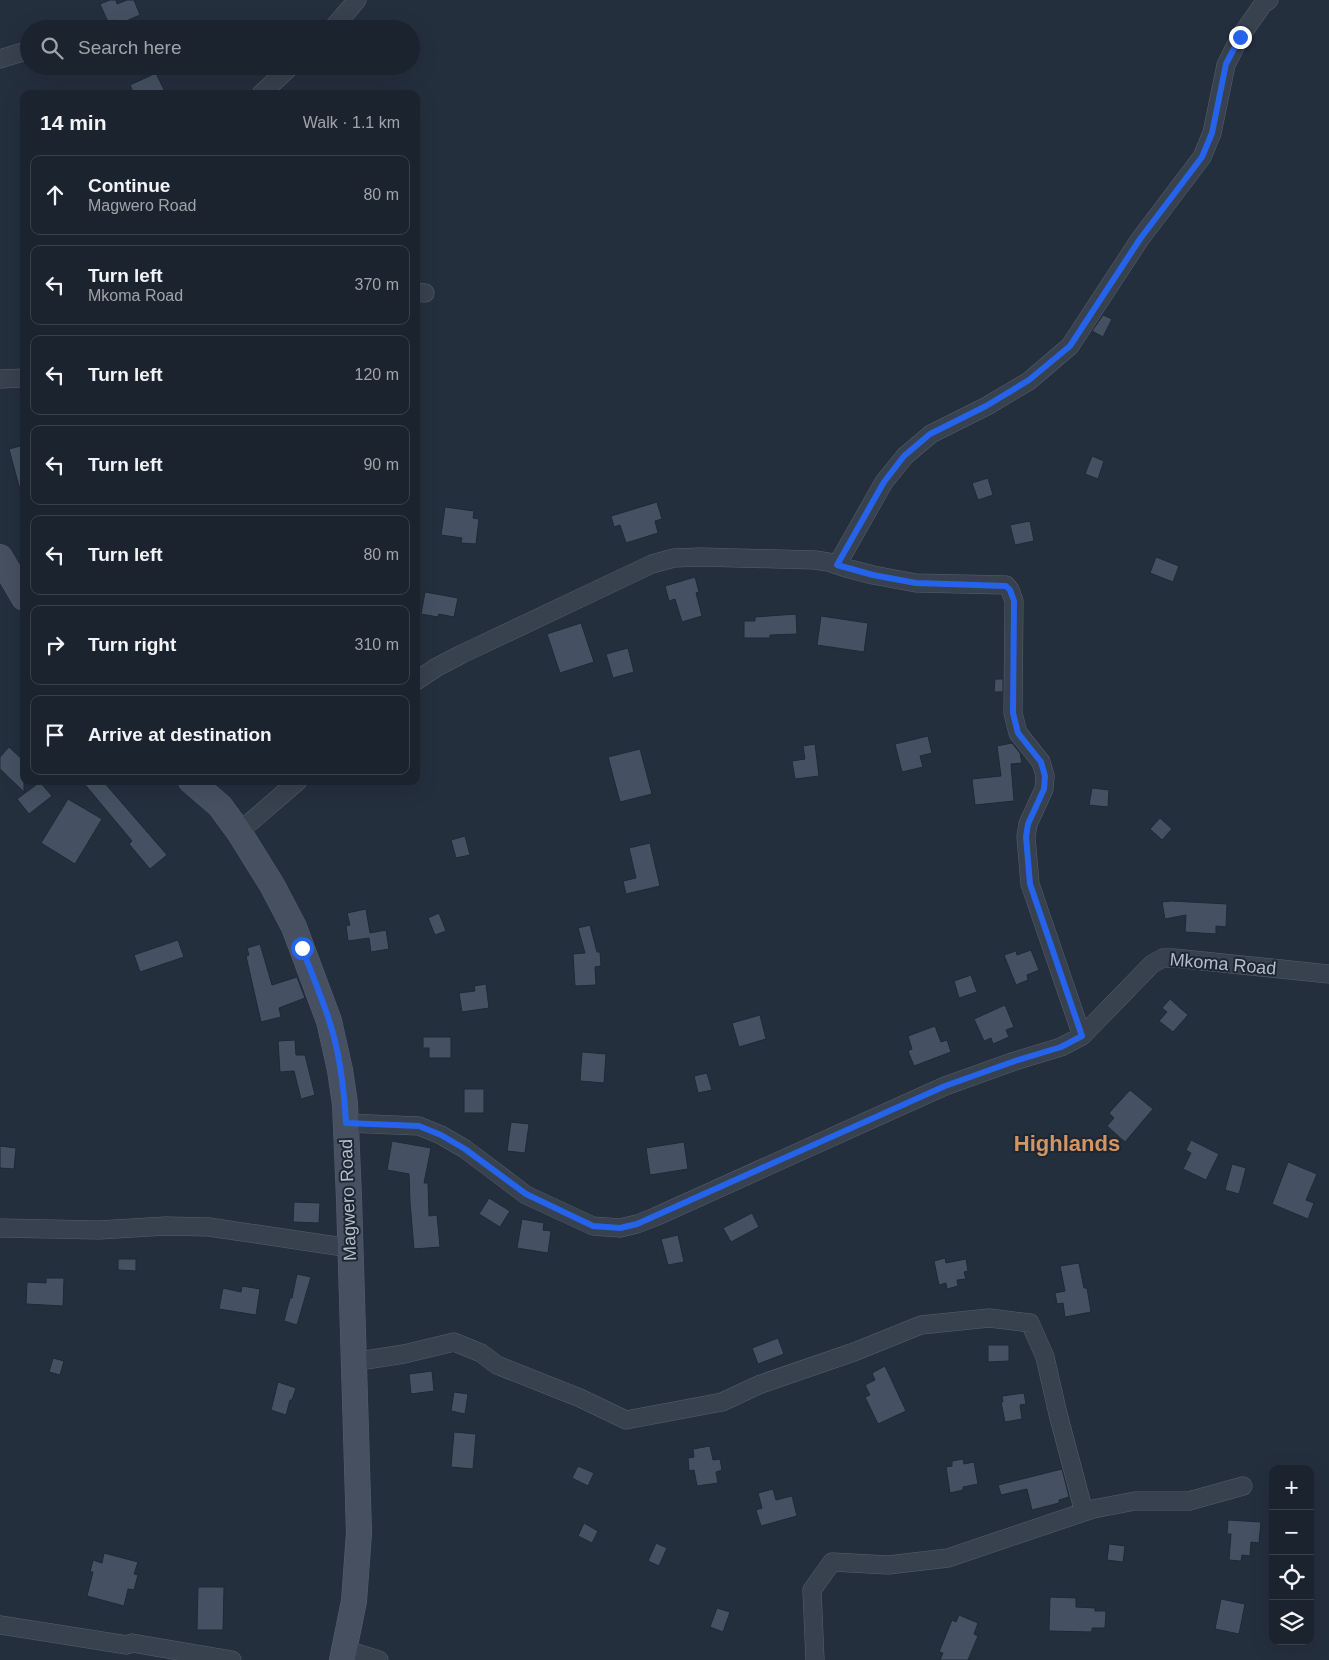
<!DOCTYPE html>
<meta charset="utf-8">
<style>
body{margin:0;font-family:Helvetica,sans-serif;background:#282f3a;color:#f1f3f6}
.controls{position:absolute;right:15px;bottom:15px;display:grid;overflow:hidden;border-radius:10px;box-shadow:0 5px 20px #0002}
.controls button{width:45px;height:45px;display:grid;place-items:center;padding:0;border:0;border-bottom:1px solid #39404a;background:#1b232e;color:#f1f3f6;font:25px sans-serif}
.stop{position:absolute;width:15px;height:15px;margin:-11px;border:4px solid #2563eb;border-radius:50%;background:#fff}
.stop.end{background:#2563eb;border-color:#fff;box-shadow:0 1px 5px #0008}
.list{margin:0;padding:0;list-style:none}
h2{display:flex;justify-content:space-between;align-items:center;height:65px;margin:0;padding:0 20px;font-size:21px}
h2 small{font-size:16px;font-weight:400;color:#a0a4aa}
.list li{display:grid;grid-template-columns:32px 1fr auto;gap:15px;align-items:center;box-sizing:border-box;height:80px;margin:0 10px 10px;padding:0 10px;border:1px solid #39404a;border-radius:10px}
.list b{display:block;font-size:19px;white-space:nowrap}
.list p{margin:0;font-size:16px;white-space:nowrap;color:#a0a4aa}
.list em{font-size:16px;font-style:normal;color:#a0a4aa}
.icon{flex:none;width:28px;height:28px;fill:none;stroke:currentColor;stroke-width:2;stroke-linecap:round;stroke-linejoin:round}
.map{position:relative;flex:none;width:1329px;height:1660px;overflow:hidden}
.search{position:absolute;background:#1b232e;box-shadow:0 5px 20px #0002;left:20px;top:20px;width:400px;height:55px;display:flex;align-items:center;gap:12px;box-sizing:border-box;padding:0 18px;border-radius:28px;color:#a0a4aa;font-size:19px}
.panel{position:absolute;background:#1b232e;box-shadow:0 5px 20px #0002;left:20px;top:90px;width:400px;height:695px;border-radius:10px}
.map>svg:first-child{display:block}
.building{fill:#455162;stroke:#1f2835}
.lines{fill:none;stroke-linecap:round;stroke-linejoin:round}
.street-casing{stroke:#565f6c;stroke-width:19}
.secondary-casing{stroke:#565f6c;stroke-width:26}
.street{stroke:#38414e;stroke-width:18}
.secondary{stroke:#465061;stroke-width:25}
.route{stroke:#2563eb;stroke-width:6}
.labels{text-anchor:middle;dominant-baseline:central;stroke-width:4;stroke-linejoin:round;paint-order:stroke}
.street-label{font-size:18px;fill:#b4bcc9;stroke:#1d2633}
.district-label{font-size:22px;font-weight:bold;fill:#d59563;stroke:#1d2633}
</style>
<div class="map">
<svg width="1329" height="1660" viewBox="0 0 1329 1660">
<rect width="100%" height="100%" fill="#242f3e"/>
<path class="building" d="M 110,0 L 116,0 L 117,4 L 127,0 L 134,0 L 140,15 L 117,25 L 114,20 L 108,22 L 100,4 Z
M 156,73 L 166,94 L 134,94 L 130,85 Z
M 1103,315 L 1112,319 L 1103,337 L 1092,331 Z
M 24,445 L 24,489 L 20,490 L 9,449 Z
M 1092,456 L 1104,461 L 1098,479 L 1085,474 Z
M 988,478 L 993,495 L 978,500 L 972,483 Z
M 657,502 L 662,519 L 655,521 L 658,533 L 626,543 L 620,525 L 614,527 L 611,516 Z
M 445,507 L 474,511 L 473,518 L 479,519 L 476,544 L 461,543 L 462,538 L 441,535 Z
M 1030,521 L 1034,541 L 1015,545 L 1010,525 Z
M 1156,557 L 1179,566 L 1173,582 L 1150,573 Z
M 695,577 L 699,592 L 696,593 L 702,616 L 682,622 L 675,599 L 669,601 L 665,586 Z
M 425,592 L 458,598 L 454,617 L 439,614 L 438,617 L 421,614 Z
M 796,614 L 797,634 L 770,635 L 770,638 L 744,638 L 744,621 L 755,621 L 755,617 Z
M 821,616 L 868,623 L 864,652 L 817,645 Z
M 581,623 L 594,662 L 560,673 L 547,634 Z
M 628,648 L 634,672 L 613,678 L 606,654 Z
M 995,679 L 1003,679 L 1003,692 L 994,692 Z
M 928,736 L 932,753 L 920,756 L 923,767 L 902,772 L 895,744 Z
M 1012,743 L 1020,753 L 1022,763 L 1011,764 L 1014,801 L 975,805 L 972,779 L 1001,776 L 997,746 Z
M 815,744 L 819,776 L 795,779 L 792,761 L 805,759 L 803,746 Z
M 9,747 L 24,761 L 24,792 L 0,769 L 0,757 Z
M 640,749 L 652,794 L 620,802 L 608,757 Z
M 82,781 L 103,781 L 167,855 L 150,869 L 129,844 L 132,841 Z
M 40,782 L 52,796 L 29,814 L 17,799 Z
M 1092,788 L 1109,790 L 1108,807 L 1089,805 Z
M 68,799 L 102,819 L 75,864 L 41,843 Z
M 1160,818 L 1172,829 L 1162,840 L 1150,829 Z
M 465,836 L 470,855 L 456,858 L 451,840 Z
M 650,843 L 660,886 L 626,894 L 623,881 L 636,878 L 629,848 Z
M 1172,901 L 1227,904 L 1226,927 L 1216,926 L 1216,934 L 1185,932 L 1186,915 L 1165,919 L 1162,902 Z
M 366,909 L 370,933 L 386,930 L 389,949 L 371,952 L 369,938 L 348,941 L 346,926 L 350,925 L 347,913 Z
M 439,913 L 446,931 L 435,935 L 428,918 Z
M 590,925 L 597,952 L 600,952 L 601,966 L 595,967 L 596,985 L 575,986 L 573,954 L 585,953 L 578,928 Z
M 178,940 L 184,957 L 140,972 L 134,955 Z
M 260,944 L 272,985 L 297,977 L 305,998 L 279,1008 L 281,1017 L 261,1022 L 246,956 L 249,955 L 247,948 Z
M 1031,950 L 1039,970 L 1027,975 L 1028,980 L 1016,985 L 1004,955 L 1016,951 L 1017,955 Z
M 971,975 L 977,992 L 959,998 L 954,981 Z
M 486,984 L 489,1008 L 462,1012 L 459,993 L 475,991 L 474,986 Z
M 1170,999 L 1188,1015 L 1173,1032 L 1159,1021 L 1167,1012 L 1162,1008 Z
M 1005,1005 L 1014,1027 L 1006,1030 L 1009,1037 L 993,1044 L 991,1038 L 984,1041 L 974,1019 Z
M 760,1015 L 766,1039 L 739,1047 L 732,1023 Z
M 935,1026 L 941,1042 L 947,1040 L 951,1052 L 914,1066 L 908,1051 L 912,1049 L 908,1036 Z
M 423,1037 L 451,1037 L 451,1058 L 429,1058 L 429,1048 L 423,1048 Z
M 295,1040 L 296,1055 L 305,1055 L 315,1095 L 301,1099 L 294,1071 L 280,1072 L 278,1041 Z
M 582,1052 L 606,1054 L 604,1083 L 580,1081 Z
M 707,1073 L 712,1090 L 698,1093 L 694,1076 Z
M 464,1089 L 484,1089 L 484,1113 L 464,1113 Z
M 1130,1090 L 1153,1109 L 1125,1142 L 1107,1126 L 1114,1118 L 1109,1113 Z
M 511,1122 L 529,1124 L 525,1153 L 507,1151 Z
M 1191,1140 L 1219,1154 L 1206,1180 L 1183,1169 L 1191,1153 L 1186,1150 Z
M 392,1141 L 431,1148 L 424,1183 L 428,1183 L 429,1216 L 437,1215 L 440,1247 L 414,1249 L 410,1202 L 409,1174 L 387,1170 Z
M 684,1142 L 688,1169 L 650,1175 L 646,1148 Z
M 0,1146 L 16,1148 L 14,1169 L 0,1168 Z
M 1288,1162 L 1317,1174 L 1306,1200 L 1314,1203 L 1308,1219 L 1272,1204 Z
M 1232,1164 L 1246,1168 L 1239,1194 L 1225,1190 Z
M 489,1198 L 510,1211 L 500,1227 L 479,1214 Z
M 294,1202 L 320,1203 L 319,1223 L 293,1222 Z
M 752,1213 L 759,1227 L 731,1242 L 723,1228 Z
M 522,1219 L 544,1223 L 543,1230 L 551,1231 L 548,1253 L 517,1248 Z
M 678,1235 L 684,1262 L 668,1265 L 661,1239 Z
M 945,1258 L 946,1263 L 966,1259 L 968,1271 L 964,1272 L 966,1279 L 957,1280 L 958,1286 L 947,1289 L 946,1283 L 939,1285 L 934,1261 Z
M 118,1259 L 136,1259 L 136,1271 L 118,1270 Z
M 1079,1263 L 1084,1288 L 1087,1288 L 1091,1312 L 1065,1317 L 1063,1303 L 1057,1304 L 1055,1293 L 1065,1291 L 1060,1266 Z
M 297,1274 L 311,1277 L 297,1325 L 284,1321 L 290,1298 L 292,1298 Z
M 46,1278 L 64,1278 L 63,1306 L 26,1304 L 27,1282 L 46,1283 Z
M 242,1286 L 260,1289 L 256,1315 L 219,1309 L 223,1288 L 241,1292 Z
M 778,1338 L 784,1354 L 758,1364 L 752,1348 Z
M 988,1345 L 1009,1345 L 1009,1361 L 988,1362 Z
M 53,1358 L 64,1361 L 60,1375 L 49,1372 Z
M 885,1366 L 906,1411 L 878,1424 L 865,1397 L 870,1395 L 865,1385 L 875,1380 L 872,1373 Z
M 432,1371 L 434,1391 L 411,1394 L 409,1374 Z
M 278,1382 L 296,1388 L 292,1400 L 290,1400 L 286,1415 L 271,1410 Z
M 454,1392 L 468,1394 L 465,1414 L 451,1411 Z
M 1024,1393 L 1026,1404 L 1020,1405 L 1022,1419 L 1005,1422 L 1001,1402 L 1003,1402 L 1002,1396 Z
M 454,1432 L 476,1434 L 473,1469 L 451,1467 Z
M 710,1446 L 713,1460 L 720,1459 L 722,1470 L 716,1472 L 718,1483 L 697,1486 L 694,1470 L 689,1471 L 688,1458 L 694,1457 L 693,1449 Z
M 963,1459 L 964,1464 L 974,1462 L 978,1484 L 963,1487 L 963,1490 L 950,1493 L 946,1467 L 952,1466 L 952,1461 Z
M 578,1466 L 594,1473 L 588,1486 L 572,1478 Z
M 1062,1469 L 1069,1497 L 1059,1500 L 1059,1503 L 1032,1510 L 1027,1489 L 1001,1495 L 998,1485 Z
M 773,1489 L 776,1500 L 792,1496 L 797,1516 L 761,1526 L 756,1510 L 762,1508 L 758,1493 Z
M 1228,1520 L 1261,1522 L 1259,1543 L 1251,1542 L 1250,1556 L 1242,1555 L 1241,1561 L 1229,1560 L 1231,1534 L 1227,1534 Z
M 584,1523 L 598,1531 L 592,1543 L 578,1536 Z
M 656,1543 L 667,1548 L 659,1566 L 648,1561 Z
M 1109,1544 L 1125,1546 L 1123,1562 L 1107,1560 Z
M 104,1553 L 138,1562 L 134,1574 L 138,1575 L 134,1590 L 128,1589 L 124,1606 L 87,1596 L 93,1572 L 90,1572 L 93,1560 L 102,1563 Z
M 198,1587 L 224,1587 L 223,1630 L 197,1630 Z
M 1050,1597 L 1076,1598 L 1076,1607 L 1095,1608 L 1095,1611 L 1106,1611 L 1105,1628 L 1092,1628 L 1092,1632 L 1049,1631 Z
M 1221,1599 L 1245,1604 L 1239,1634 L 1215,1629 Z
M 717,1608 L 730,1612 L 723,1632 L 710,1627 Z
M 959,1615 L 978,1623 L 974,1634 L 978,1636 L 968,1660 L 940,1660 L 943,1653 L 939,1652 L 952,1620 L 956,1622 Z"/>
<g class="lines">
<defs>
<path id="street" d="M 332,29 L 357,0
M 0,59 L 29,50
M 261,94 L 291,66
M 416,292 L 425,293
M 0,379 L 24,378
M 837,565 L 884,482 L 905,456 L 931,434 L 987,406 L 1029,381 L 1070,346 L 1140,239 L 1202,157 L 1212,133 L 1226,65 L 1240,37 L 1263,4 L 1269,0
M 416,681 L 437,667 L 462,654 L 652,564 L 674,558 L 701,557 L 815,560 L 828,562 L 846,568 L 873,575 L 916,583 L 1006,585 L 1010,590 L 1014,601 L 1013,713 L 1018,733 L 1041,762 L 1045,776 L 1044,789 L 1028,824 L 1026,837 L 1030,884 L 1082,1036
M 239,832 L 298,781
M 346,1123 L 419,1126 L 441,1135 L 465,1149 L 526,1195 L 593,1226 L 620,1228 L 637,1224 L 655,1217 L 945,1086 L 1015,1061 L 1061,1047 L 1082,1036 L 1152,964 L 1163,958 L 1174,958 L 1329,974
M 0,1228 L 99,1230 L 166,1226 L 209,1227 L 350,1248
M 353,1362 L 404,1354 L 454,1342 L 481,1353 L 497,1365 L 580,1398 L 626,1420 L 722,1402 L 761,1384 L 854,1352 L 921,1325 L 989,1318 L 1030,1323 L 1045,1357 L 1058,1414 L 1084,1512
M 0,1625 L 127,1645 L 132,1643 L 232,1660
M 344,1649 L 379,1660
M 815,1660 L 812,1590 L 832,1562 L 888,1565 L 948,1558 L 1093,1509 L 1135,1501 L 1189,1501 L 1243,1486"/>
<path id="secondary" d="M 0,557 L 24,598
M 191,781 L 220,806 L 239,832 L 272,885 L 294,927 L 329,1021 L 340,1070 L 345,1104 L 349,1199 L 359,1533 L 354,1601 L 342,1660"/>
</defs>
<use href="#street" class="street-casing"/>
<use href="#secondary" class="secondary-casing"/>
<use href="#street" class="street"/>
<use href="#secondary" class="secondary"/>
</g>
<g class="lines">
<path class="route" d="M 302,948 C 311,972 321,995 329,1020 C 340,1053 344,1088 346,1123 L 419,1126 L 441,1135 L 465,1149 L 526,1194 L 593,1226 L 620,1228 L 637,1224 L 945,1086 L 1015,1061 L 1061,1047 L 1082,1036 L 1030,884 L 1026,837 L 1028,824 L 1044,789 L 1045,776 L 1041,762 L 1018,733 L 1013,713 L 1014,601 L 1010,590 L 1006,586 L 916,583 L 873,575 L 837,565 L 884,482 L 904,456 L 930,434 L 986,406 L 1029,380 L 1070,346 L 1140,239 L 1202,157 L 1212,133 L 1226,64 L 1240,37"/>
</g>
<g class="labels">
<g class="street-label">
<text transform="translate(1223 964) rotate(5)">Mkoma Road</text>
<text transform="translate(348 1200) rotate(-92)">Magwero Road</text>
</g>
<g class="district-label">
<text x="1067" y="1143">Highlands</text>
</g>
</g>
</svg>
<div class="controls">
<button>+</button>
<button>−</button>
<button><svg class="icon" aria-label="locate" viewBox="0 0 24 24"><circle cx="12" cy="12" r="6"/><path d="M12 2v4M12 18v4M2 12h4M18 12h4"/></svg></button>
<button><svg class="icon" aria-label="layers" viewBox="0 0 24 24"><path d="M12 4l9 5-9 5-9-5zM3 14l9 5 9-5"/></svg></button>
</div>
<div class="stop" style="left:302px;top:948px"></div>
<div class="stop end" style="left:1240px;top:37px"></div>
<div class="search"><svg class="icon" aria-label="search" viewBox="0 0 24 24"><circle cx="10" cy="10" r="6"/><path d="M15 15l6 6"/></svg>Search here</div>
<section class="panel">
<h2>14 min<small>Walk · 1.1 km</small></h2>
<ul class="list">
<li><svg class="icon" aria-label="ahead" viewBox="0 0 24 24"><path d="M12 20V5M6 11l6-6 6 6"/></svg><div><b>Continue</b><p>Magwero Road</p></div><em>80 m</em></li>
<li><svg class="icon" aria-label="left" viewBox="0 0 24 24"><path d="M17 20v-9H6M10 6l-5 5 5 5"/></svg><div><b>Turn left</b><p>Mkoma Road</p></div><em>370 m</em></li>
<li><svg class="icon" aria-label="left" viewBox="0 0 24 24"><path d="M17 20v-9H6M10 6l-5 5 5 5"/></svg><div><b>Turn left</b></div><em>120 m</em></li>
<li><svg class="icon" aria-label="left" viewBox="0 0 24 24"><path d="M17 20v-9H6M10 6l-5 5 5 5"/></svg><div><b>Turn left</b></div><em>90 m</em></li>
<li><svg class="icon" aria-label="left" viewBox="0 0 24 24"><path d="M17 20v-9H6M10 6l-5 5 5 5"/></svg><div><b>Turn left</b></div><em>80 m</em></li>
<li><svg class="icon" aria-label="right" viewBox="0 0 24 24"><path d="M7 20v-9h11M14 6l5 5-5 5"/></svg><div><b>Turn right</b></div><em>310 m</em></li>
<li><svg class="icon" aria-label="arrive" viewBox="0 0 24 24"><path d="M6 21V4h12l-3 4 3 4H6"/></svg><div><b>Arrive at destination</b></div></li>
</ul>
</section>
</div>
